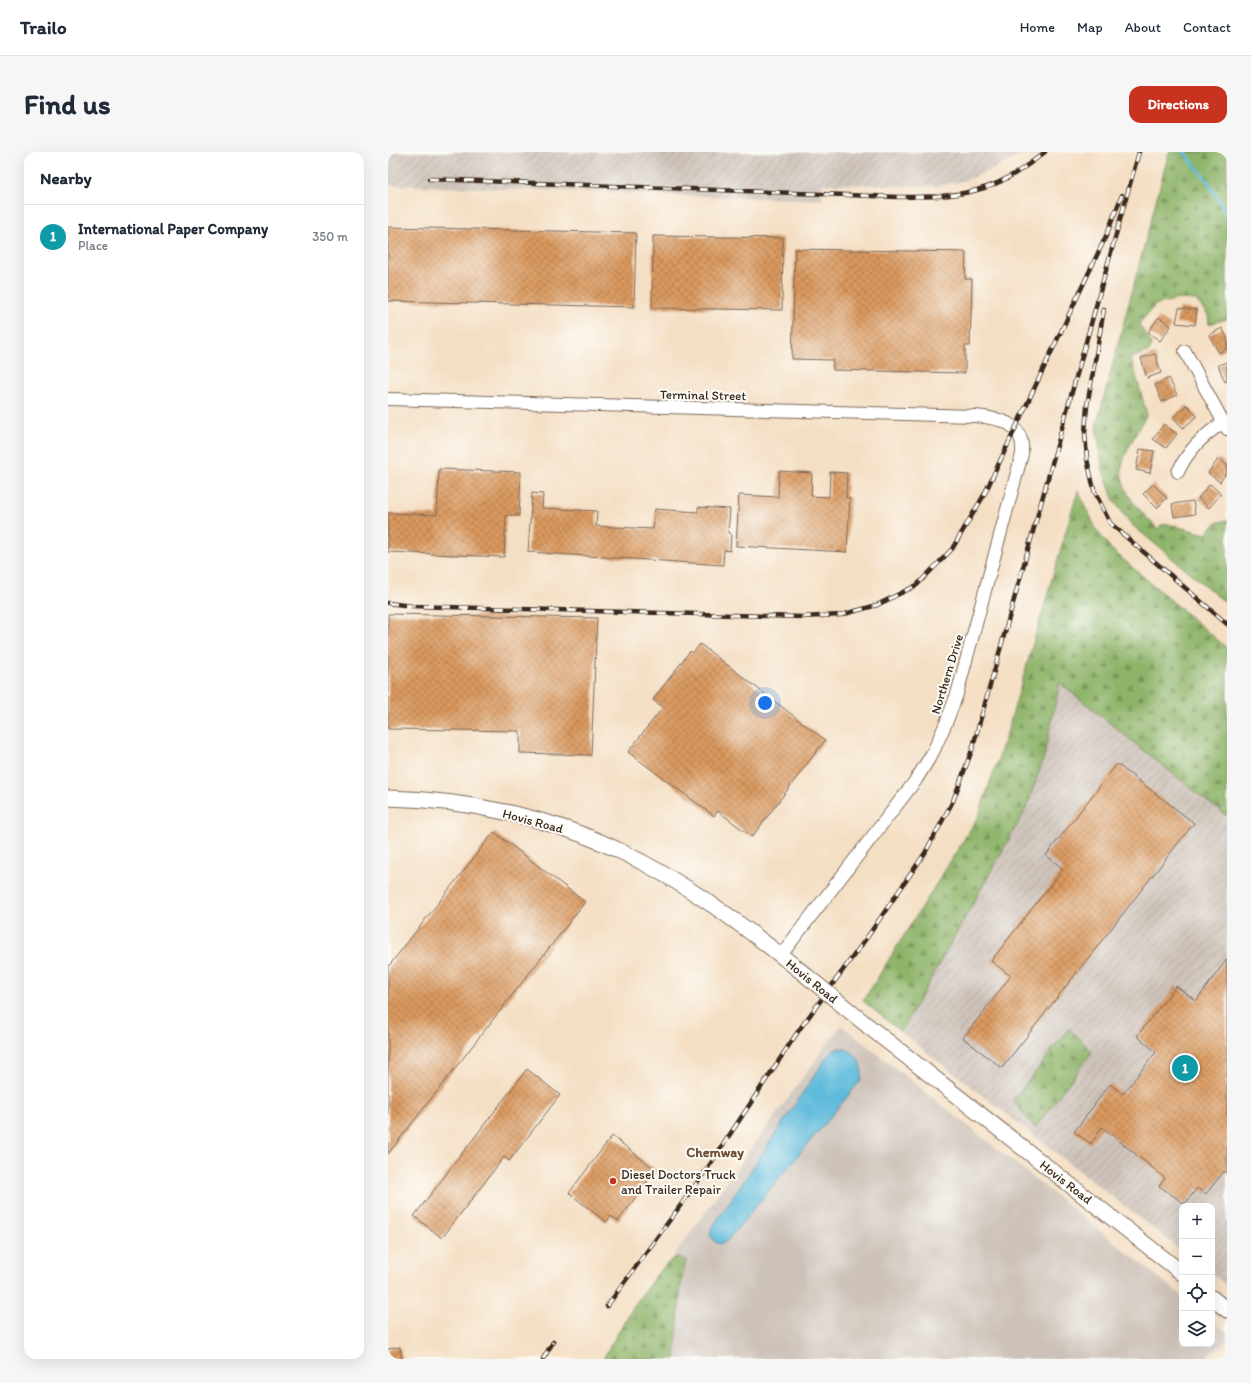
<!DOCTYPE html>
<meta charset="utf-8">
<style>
body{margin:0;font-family:Itim,sans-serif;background:#f6f6f7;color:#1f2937}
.controls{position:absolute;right:12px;bottom:12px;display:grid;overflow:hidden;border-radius:8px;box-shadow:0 4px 16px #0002}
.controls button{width:36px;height:36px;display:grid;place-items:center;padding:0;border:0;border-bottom:1px solid #e0e1e3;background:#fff;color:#1f2937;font:20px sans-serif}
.you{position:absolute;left:377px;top:551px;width:14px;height:14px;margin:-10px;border:3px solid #fff;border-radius:50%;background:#1a73e8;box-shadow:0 0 0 6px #1a73e833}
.badge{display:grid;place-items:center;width:26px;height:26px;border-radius:50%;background:#c8321e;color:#fff;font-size:13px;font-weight:700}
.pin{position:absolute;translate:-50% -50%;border:2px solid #fff;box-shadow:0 1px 4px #0006}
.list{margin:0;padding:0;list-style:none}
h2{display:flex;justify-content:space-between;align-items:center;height:52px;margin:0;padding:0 16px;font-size:17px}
h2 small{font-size:13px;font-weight:400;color:#747a83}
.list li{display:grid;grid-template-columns:26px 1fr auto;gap:12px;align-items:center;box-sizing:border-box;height:64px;padding:0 16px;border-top:1px solid #e0e1e3}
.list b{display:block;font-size:15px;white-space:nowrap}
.list p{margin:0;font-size:13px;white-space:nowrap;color:#747a83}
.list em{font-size:13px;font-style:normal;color:#747a83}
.icon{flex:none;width:22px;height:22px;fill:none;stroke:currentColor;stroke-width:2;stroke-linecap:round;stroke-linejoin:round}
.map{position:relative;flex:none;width:839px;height:1207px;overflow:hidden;border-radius:12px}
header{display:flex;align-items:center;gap:24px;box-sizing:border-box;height:56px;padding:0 20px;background:#fff;border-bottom:1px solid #e0e1e3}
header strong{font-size:19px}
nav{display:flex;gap:22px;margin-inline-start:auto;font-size:14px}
.intro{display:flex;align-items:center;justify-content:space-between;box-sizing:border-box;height:96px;padding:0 24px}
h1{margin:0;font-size:28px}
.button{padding:10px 18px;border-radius:12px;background:#c8321e;color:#fff;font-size:14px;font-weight:700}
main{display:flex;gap:24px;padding:0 24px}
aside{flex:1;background:#fff;border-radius:12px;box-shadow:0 4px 16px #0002}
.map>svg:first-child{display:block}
.industrial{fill:url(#industrial-furrows)}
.railway{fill:#cdc2b9}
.forest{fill:url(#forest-firs);stroke:#646f44}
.water{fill:#5ebbdc;stroke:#4c727d}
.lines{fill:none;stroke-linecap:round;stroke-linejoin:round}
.stream{stroke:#5ebbdc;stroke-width:3}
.building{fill:url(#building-cross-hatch)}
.minor-casing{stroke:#7c6958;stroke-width:14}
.tertiary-casing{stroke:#7c6958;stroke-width:17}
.minor{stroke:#fff;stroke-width:12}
.tertiary{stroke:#fff;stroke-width:15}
.rail-casing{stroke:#3b2a1e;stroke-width:4.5}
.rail{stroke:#fdfcf7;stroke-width:3;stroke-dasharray:9;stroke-linecap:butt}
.tertiary-bridge-casing{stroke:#7c6958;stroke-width:17;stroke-linecap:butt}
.tertiary-bridge{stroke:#fff;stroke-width:15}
.poi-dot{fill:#c8321e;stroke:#fdfcf7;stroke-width:1.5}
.labels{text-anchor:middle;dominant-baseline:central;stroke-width:4;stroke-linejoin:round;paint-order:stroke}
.street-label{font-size:13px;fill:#3b2a1e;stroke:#fdfcf7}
.poi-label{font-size:13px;fill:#3b2a1e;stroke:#fdfcf7;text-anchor:start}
.neighbourhood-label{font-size:14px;font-weight:bold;fill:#735135;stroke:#fdfcf7}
</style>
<header>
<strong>Trailo</strong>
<nav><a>Home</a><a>Map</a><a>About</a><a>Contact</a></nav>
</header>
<div class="intro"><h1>Find us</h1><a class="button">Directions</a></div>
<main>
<aside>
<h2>Nearby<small></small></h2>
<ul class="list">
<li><span class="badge" style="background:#0f9aa8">1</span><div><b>International Paper Company</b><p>Place</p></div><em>350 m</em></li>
</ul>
</aside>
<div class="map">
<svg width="839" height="1207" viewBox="0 0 839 1207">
<defs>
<pattern id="industrial-furrows" width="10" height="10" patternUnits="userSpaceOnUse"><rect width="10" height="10" fill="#cdc2b9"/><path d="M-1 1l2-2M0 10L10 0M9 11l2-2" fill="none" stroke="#b1a79f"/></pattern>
<pattern id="forest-firs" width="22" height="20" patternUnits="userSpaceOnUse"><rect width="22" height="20" fill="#8eb469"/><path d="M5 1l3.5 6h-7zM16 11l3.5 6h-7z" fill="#759356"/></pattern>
<pattern id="building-cross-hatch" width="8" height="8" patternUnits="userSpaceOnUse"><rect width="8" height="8" fill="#da995f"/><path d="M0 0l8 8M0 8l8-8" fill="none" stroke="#b27d4e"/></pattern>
</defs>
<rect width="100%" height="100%" fill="#fdfcf7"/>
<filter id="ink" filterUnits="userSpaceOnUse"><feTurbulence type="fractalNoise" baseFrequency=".025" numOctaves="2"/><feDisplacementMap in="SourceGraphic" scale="8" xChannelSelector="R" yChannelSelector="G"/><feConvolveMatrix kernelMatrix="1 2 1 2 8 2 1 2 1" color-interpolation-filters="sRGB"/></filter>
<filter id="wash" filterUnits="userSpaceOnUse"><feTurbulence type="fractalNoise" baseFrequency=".012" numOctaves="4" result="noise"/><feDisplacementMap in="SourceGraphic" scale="16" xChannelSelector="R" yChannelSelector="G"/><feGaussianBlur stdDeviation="0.9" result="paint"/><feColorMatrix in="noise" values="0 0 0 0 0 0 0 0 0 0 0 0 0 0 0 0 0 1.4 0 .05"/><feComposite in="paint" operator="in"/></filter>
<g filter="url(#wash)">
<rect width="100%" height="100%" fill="#f4dfc4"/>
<path class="industrial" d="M 0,0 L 638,0 L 606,17 L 576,29 L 549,34 L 435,32 L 434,48 L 0,33 Z
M 839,496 L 839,1134 L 824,1122 L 824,1054 L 794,1054 L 794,1099 L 513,880 L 638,657 L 655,608 L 672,531 L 815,647 Z"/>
<path class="railway" d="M 453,873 L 794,1144 L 794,1192 L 824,1192 L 824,1168 L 839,1180 L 839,1188 L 815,1207 L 247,1207 L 289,1099 Z"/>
<path class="forest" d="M 781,0 L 839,0 L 839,167 L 821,172 L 820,163 L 808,148 L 790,147 L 767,153 L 751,172 L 763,191 L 762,199 L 743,206 L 759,262 C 753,273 735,303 734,315 C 731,341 754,360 770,377 L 773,373 L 780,372 L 818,382 L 828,371 L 839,368 L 839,452 L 743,372 L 726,349 L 715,319 L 708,275 Z
M 690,338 L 708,377 L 723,397 L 839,496 L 839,664 L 816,647 L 672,531 L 655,608 L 638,657 L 513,880 L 475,849 L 590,665 L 618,584 Z
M 681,876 L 704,900 L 647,976 L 625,949 Z
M 287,1105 L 298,1108 L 293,1133 L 287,1207 L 215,1207 C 232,1177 260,1125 287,1105 Z"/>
<path class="water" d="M 450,896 C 468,897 476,911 473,928 L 339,1089 L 333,1092 L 328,1091 L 322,1083 L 324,1076 L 441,902 Z"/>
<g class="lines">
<path class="stream" d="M 796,0 L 819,28 L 839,63"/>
</g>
<g id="blocks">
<path class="building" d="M 0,75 L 248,81 L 246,155 L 0,149 Z
M 265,84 L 395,86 L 394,158 L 264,156 Z
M 407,97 L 578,100 L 577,127 L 584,127 L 582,194 L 577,194 L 577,221 L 445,218 L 445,208 L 404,207 Z
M 791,156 L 809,158 L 807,173 L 788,171 Z
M 771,165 L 783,174 L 772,189 L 760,180 Z
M 834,176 L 839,185 L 839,196 L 831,201 L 821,183 Z
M 767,202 L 773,221 L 759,226 L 753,206 Z
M 839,210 L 839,229 L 837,230 L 830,213 Z
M 781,226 L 789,243 L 774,250 L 767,233 Z
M 799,253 L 809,264 L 795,276 L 785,265 Z
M 776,272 L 789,282 L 778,296 L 765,287 Z
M 752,297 L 766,299 L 762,321 L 748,318 Z
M 831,306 L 839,313 L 839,320 L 832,330 L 820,321 Z
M 51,317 L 133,320 L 131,364 L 118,363 L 116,405 L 0,400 L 0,361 L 49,363 Z
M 391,319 L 424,321 L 423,344 L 441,345 L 442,320 L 459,321 L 458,346 L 462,346 L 459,400 L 348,394 L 351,343 L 390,345 Z
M 765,332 L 779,346 L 769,356 L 755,342 Z
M 822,332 L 833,342 L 821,356 L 810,346 Z
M 144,341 L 155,342 L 154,356 L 209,359 L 208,374 L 265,377 L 267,357 L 310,360 L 310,355 L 342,357 L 340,381 L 343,382 L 342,399 L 336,398 L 335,413 L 140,400 Z
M 805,349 L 807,362 L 786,365 L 784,352 Z
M 0,462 L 209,466 L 203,603 L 132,601 L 132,579 L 0,577 Z
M 312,492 L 437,588 L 364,685 L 330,659 L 326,664 L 240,600 L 275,555 L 265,548 L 302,499 L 305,501 Z
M 729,612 L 806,671 L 614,916 L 575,886 L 623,824 L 603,809 L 675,717 L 658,703 Z
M 106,680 L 197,750 L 0,1002 L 0,815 Z
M 839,807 L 839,1021 L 836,1019 L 818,1042 L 809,1036 L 797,1052 L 771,1034 L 777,1026 L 714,975 L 703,992 L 686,980 L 722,932 L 735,942 L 768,900 L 749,884 L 788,834 L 808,849 Z
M 139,917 L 172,943 L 121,1009 L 116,1005 L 54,1086 L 26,1064 Z
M 224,984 L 268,1018 L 230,1069 L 223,1064 L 218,1070 L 181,1041 Z
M 12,1195 L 14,1207 L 0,1207 L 0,1197 Z"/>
</g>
</g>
<g filter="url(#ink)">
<use href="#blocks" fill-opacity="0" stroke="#7c6958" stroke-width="1"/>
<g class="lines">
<defs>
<path id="minor" d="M 797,199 L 839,277
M 0,247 L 586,264 C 611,266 637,270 634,302 L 569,542 L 558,571 L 545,600 L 528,628 L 393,803
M 790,320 C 800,298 815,283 836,270"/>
<path id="tertiary" d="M 0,646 C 79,648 163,665 234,700 C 299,731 359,776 415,821
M 480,874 L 794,1121
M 824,1146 L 839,1158"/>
</defs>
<use href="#minor" class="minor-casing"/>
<use href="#tertiary" class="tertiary-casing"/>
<use href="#minor" class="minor"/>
<use href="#tertiary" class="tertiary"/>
<defs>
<path id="rail" d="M 41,27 L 510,45 C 539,45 568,45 596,36 C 619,29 639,14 657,0
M 716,157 L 699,254 L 697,281 L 699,307 L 706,338 L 722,371 L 839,472
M 0,451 L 24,454 L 414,465 L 453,463 L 489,453 L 529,433 L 564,397 L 596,343 L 718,84 L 734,43
M 219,1154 L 319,1017 L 411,878 L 480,784 L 537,701 L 565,649 L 584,598 L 751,0
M 155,1207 L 165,1190"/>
</defs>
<use href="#rail" class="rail-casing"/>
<use href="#rail" class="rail"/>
<defs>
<path id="tertiary-bridge" d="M 415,821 L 480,874"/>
</defs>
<use href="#tertiary-bridge" class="tertiary-bridge-casing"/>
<use href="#tertiary-bridge" class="tertiary-bridge"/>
</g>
</g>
<circle class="poi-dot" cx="225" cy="1029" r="4"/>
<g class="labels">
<g class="street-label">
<text transform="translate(315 243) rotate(1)">Terminal Street</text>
<text transform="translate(559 522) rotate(-73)">Northern Drive</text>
<text transform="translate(145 669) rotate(15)">Hovis Road</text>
<text transform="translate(424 829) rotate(39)">Hovis Road</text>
<text transform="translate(678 1030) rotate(38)">Hovis Road</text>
</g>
<g class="poi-label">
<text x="233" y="1022">Diesel Doctors Truck<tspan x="233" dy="15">and Trailer Repair</tspan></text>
</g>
<g class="neighbourhood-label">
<text x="327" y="1000">Chemway</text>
</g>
</g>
</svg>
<div class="controls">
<button>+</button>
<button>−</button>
<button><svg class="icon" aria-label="locate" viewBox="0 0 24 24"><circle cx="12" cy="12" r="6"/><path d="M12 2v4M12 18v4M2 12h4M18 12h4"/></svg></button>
<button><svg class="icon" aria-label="layers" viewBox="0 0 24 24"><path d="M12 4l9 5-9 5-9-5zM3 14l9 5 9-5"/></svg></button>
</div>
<div class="you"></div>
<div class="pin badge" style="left:797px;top:916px;background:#0f9aa8">1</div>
</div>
</main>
